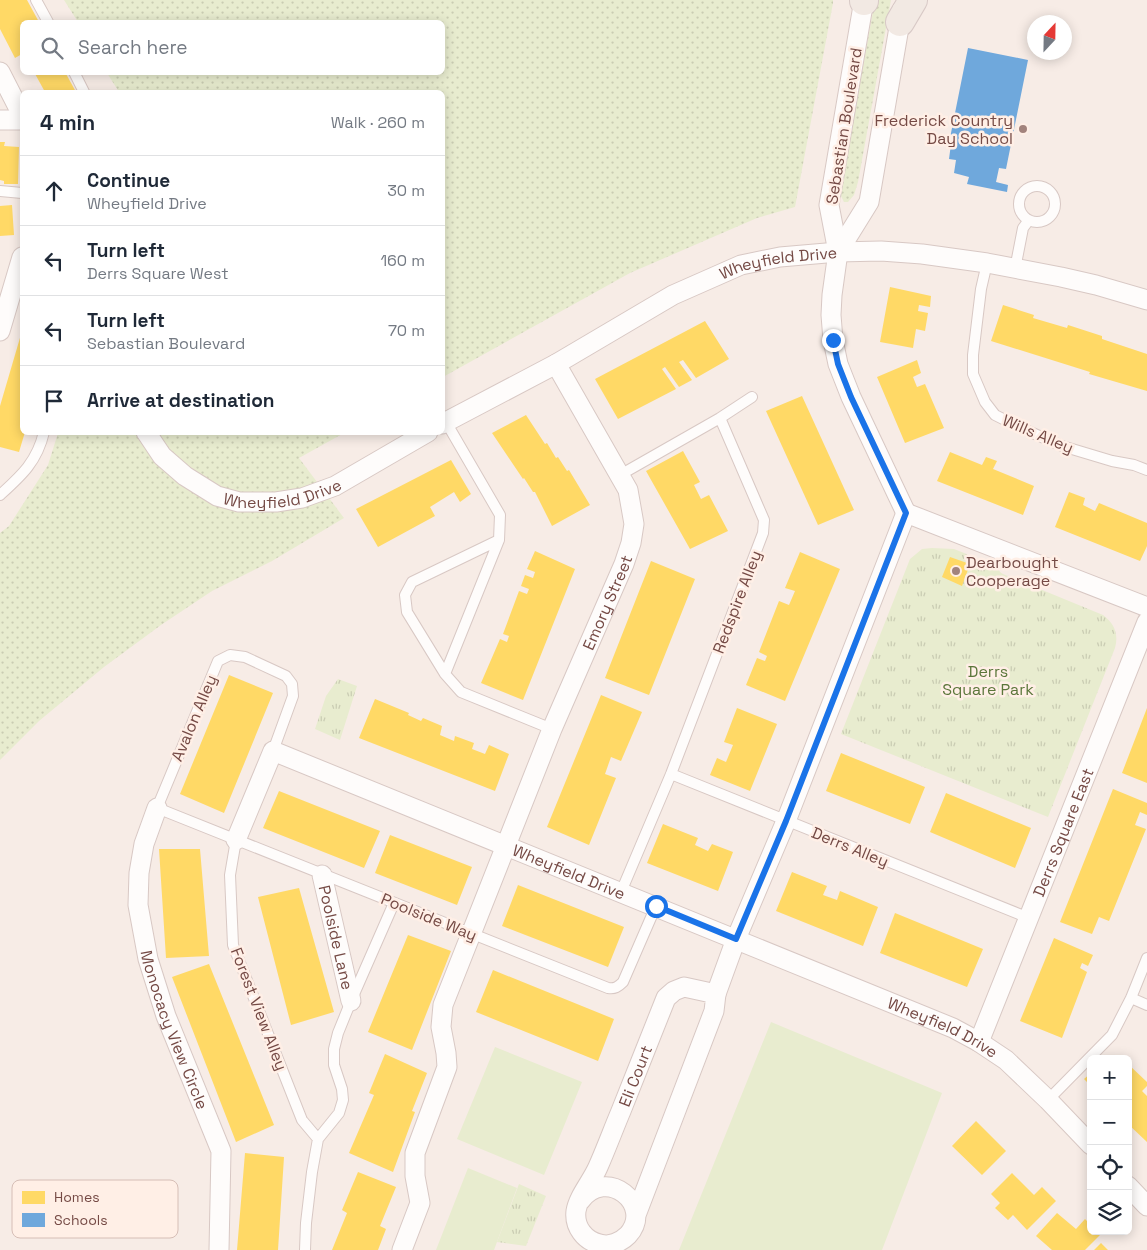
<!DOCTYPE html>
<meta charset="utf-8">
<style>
body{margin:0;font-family:"Space Grotesk",sans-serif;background:#f2f2f3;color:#1f2937}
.controls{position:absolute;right:15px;bottom:15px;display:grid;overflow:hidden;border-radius:8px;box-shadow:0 2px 12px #0003}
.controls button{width:45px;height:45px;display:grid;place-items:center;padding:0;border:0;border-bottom:1px solid #e0e1e3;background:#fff;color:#1f2937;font:25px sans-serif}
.compass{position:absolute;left:1027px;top:15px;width:45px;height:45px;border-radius:50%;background:#fff;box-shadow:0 2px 12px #0003;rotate:22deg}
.stop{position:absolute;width:15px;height:15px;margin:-11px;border:4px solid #1a73e8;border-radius:50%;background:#fff}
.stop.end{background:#1a73e8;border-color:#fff;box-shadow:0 1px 5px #0008}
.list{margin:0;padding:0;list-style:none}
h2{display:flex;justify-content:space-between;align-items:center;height:65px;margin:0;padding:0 20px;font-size:21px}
h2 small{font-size:16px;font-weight:400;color:#747a83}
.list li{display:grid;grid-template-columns:32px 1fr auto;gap:15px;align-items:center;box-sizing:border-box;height:70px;padding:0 20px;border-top:1px solid #e0e1e3}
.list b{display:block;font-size:19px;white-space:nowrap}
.list p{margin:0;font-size:16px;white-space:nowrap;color:#747a83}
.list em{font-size:16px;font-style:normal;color:#747a83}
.icon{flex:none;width:28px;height:28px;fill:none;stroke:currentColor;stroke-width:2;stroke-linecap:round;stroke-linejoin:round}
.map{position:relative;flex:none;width:1147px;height:1250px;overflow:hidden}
.search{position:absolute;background:#fff;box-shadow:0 2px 12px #0003;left:20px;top:20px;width:425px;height:55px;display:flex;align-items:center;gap:12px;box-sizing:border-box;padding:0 18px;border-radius:8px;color:#747a83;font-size:19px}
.panel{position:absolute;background:#fff;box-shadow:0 2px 12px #0003;left:20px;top:90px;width:425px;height:345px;border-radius:8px}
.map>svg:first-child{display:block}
.grass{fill:url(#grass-dots)}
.park{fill:url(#park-tufts)}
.pitch{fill:#e8eccf}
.homes{fill:#ffd966}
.schools{fill:#6fa8dc}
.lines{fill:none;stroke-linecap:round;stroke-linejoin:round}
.lane-casing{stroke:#d8c8c4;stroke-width:12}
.street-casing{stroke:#d8c8c4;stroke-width:21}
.primary-casing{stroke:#d8c9c6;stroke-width:30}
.lane{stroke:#fefcfb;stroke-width:10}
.street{stroke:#fefcfb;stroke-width:19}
.primary{stroke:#f2e9e3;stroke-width:28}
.route{stroke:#1a73e8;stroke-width:6}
.poi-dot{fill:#a2837d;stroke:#ffefe6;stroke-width:2}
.labels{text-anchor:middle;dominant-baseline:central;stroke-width:5;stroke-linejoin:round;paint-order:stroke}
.poi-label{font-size:16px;fill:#754a45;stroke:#ffefe6;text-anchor:end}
.street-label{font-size:16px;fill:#754a45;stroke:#ffefe6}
.park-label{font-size:16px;fill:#5b763a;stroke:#ffefe6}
.key{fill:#ffefe6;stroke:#d6beb6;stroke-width:1}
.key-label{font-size:14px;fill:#754a45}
</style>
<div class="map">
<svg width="1147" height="1250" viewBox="0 0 1147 1250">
<defs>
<pattern id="grass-dots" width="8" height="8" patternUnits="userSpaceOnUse" patternTransform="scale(1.25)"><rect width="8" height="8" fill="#e8eccf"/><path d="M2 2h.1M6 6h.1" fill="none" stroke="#caccb3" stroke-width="1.8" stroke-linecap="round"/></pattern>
<pattern id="park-tufts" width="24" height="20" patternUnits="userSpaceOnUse" patternTransform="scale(1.25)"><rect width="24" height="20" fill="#e8eccf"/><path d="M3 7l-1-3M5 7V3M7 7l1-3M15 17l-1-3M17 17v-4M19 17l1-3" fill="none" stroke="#caccb3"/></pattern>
</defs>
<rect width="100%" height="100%" fill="#f7ece6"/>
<path class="grass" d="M 64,0 L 833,0 L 833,3 L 795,207 L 757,218 L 630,273 L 443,377 L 442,92 L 119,92 L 107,73 L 442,72 L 442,22 L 78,22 Z
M 875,0 L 891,0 L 858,182 L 854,195 L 848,202 L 844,202 L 841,196 L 841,188 Z
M 58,433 L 344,433 L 299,458 L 344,518 L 272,561 L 212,591 L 161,625 L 104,667 L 39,721 L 0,760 L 0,533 L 9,526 L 48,465 Z"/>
<path class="park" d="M 932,548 L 954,549 L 994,565 C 998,568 999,572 1003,574 L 1103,615 C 1114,623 1119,634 1115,648 L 1048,817 L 841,734 L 910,559 L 922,549 Z
M 338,679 L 357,686 L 340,740 L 315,729 L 326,696 Z
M 519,1184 L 546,1196 L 526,1246 L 497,1242 Z"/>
<path class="pitch" d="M 771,1022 L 942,1093 L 882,1250 L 679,1250 Z
M 495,1047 L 582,1082 L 544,1175 L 457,1139 Z
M 468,1168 L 517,1188 L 494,1250 L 436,1250 Z"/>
<path class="homes" d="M 0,0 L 27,0 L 39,22 L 22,22 L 22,54 L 15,58 L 0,29 Z
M 34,72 L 65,72 L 76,92 L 45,92 Z
M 0,142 L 5,142 L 4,146 L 19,147 L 18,184 L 4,184 L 4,181 L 0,180 Z
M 12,205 L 14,235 L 0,236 L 0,206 Z
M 890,287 L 931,296 L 930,307 L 919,305 L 918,311 L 928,313 L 925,331 L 916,329 L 913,348 L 880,342 Z
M 1003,305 L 1034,315 L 1033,318 L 1067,328 L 1068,325 L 1102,336 L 1102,339 L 1147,354 L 1147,391 L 1089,374 L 1090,372 L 991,341 Z
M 705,321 L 729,359 L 696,378 L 683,360 L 679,362 L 692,380 L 679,387 L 665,367 L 662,369 L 676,389 L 618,419 L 595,379 Z
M 22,331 L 22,432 L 25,432 L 19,452 L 0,447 L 0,406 Z
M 917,360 L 921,373 L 913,377 L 917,387 L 925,384 L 944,428 L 905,443 L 877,377 Z
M 802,396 L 854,510 L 818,525 L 766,411 Z
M 526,415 L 545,444 L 547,443 L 556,458 L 558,457 L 567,471 L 569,470 L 590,505 L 552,526 L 535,492 L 533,492 L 524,478 L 523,479 L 492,433 Z
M 683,451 L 700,482 L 694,485 L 701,499 L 709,495 L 728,531 L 690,549 L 646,471 Z
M 950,452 L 982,465 L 986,457 L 997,461 L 993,469 L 1034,486 L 1023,515 L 937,481 Z
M 451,460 L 471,494 L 460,502 L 454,492 L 430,507 L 435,516 L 378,547 L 356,509 Z
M 1069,492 L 1085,498 L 1083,505 L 1095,511 L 1099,503 L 1147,523 L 1147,546 L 1140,561 L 1055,527 Z
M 535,551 L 575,569 L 523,700 L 481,683 L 500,639 L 507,642 L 509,636 L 503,634 L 519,591 L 527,594 L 529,589 L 521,586 L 525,575 L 533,578 L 535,572 L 527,569 Z
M 800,552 L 840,569 L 785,701 L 746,685 L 757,658 L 765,661 L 767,656 L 759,652 L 779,601 L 789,605 L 795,591 L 785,588 Z
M 950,557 L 970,564 L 962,586 L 942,577 Z
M 651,561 L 695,579 L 649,695 L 605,678 Z
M 229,675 L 273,693 L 224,813 L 180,794 Z
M 601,695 L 642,712 L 621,761 L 611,757 L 605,774 L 616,778 L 589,845 L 547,827 Z
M 375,699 L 409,713 L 408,715 L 421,721 L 423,718 L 442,726 L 440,735 L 454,741 L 455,736 L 474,743 L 472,749 L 485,754 L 489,745 L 509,754 L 495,791 L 359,738 Z
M 737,708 L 777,724 L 750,791 L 710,775 L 717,758 L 726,762 L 733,745 L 724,742 Z
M 1147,708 L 1147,783 L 1122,773 Z
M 841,753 L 925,787 L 910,824 L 826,791 Z
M 1113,789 L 1147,803 L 1147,815 L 1140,812 L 1135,825 L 1146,829 L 1109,921 L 1099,917 L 1092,934 L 1060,922 Z
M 279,791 L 380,831 L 364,868 L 263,828 Z
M 946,793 L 1031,828 L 1015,868 L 930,832 Z
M 663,824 L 698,838 L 695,845 L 708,851 L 712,844 L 733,852 L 718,891 L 647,863 Z
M 390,835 L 472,867 L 457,905 L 375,873 Z
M 159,849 L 200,849 L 209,956 L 166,958 Z
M 792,872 L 827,886 L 823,895 L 837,900 L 840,891 L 878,907 L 863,946 L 776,911 Z
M 518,885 L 624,927 L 608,967 L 502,926 Z
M 299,888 L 334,1012 L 291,1025 L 258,897 Z
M 895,913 L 983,949 L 967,987 L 880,953 Z
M 408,935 L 451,951 L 412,1050 L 368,1032 Z
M 1054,938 L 1093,955 L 1088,966 L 1082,963 L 1080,968 L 1087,972 L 1062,1038 L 1020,1021 Z
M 209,964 L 274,1125 L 236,1142 L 172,977 Z
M 493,970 L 614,1019 L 598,1061 L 476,1012 Z
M 385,1054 L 427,1073 L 412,1111 L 415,1112 L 393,1172 L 349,1153 L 374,1095 L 369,1093 Z
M 1128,1064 L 1147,1082 L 1147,1086 L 1142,1091 L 1147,1096 L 1147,1142 L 1128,1124 Z
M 1091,1073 L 1091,1086 L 1084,1079 Z
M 976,1121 L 1006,1151 L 982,1175 L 952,1146 Z
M 245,1153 L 284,1157 L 278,1250 L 237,1250 Z
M 358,1172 L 396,1187 L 380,1226 L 386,1229 L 378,1250 L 332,1250 L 347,1213 L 342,1210 Z
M 1012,1173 L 1034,1195 L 1042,1187 L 1056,1201 L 1027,1230 L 1013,1215 L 1008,1220 L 995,1208 L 1000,1203 L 991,1194 Z
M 1057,1213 L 1076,1229 L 1085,1219 L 1091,1225 L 1091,1231 L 1098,1231 L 1101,1234 L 1085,1250 L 1052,1250 L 1036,1236 Z
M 1101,1243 L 1108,1250 L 1094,1250 Z"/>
<path class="schools" d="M 968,48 L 1028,60 L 1006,169 L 999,168 L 996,182 L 1008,185 L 1007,192 L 967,184 L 969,177 L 954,173 L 956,160 L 949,159 L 951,144 L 949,143 Z"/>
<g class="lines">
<defs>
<path id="lane" d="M 36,0 L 48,22
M 74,72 L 84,92
M1019 204a18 18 0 1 1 36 0a18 18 0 1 1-36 0Z
M 0,191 L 22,193
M 987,263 L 981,289 L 973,355 L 973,374 L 985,402 L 995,415 L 1019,427 L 1062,446 L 1112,461 L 1134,465 L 1147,470
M 1015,269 L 1023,228 L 1029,220
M 720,418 L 752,397
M 446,422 L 500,515 L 499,540 L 445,674 L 461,692 L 552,729
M 620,475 L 720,418 L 764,520 L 763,533 L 671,774 L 621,892
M 0,495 C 21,476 37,462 44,432
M 445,674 L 407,612 L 405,595 L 412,582 L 499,540
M 273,751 L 293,696 L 292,684 L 286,676 L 245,657 L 230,655 L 218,661 L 157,808 L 608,988 C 615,989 618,987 623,982 L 656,906
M 671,774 L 1029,918
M 236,840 L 230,875 L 233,945 L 302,1120 L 318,1139
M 1131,998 L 1147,1005
M 1048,1100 L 1112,1035 L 1131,998 L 1147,958
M 305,1250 L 306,1223 L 312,1172 L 318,1139 L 339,1113 L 343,1100 L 342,1089 L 334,1065 L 334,1049 L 338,1033 L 351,1001 L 394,903"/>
<g id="street">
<path d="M 864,0 L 829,205 L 838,252 L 832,295 L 831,315 L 833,340 L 838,364 L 851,397 L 906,513"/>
<path d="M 0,72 L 22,115"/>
<path d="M 0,120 L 22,120"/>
<path d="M 838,252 L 869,202 L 902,10"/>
<path d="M 0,331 L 22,257"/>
<path id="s1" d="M 442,424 L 556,364 L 673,295 L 741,265 L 780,257 L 838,252 L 881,251 L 922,254 L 987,263 L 1061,277 L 1096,285 L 1147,300"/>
<path id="s2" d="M 146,432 L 162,456 L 185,476 L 217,496 L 239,502 L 276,502 L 302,498 L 335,486 L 428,432"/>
<path d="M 906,513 L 1147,607"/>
<path id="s3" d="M 157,808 L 144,844 L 139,873 L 138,905 L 148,959 L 166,1016 L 221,1151 L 219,1250"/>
<path id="s4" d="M 236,840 L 273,751 L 953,1028 L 979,1042 L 1006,1060 L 1048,1100 L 1091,1145"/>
<path id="s5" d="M 322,875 L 351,1001"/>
<path d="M 716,994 L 736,939 L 786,821 L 906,513"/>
<path id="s6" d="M 979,1042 L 1147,622"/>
<path d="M 1128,1186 L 1147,1206"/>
<path id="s7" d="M 580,1201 C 606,1165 655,1205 628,1235 C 621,1242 610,1247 600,1244 C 585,1241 574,1227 576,1211 C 578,1197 592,1181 598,1167 C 606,1149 613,1130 621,1111 C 636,1073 651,1036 666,998 L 674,991 L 684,987 L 716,994 L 714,1011 L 636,1215"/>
<path id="s8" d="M 402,1250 L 420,1203 L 415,1176 L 415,1153 L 447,1067 L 446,1053 L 441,1027 L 443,1005 L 552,729 L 624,564 L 631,543 L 634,524 L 628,490 L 556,364"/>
</g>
<path id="primary" d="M 864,0 L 864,1
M 900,22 L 913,0"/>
</defs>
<use href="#lane" class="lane-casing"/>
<use href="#street" class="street-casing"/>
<use href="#primary" class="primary-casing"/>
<use href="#lane" class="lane"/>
<use href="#street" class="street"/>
<use href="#primary" class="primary"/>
</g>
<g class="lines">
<path class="route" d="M 656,906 L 736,939 L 786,821 L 906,513 L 851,397 L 838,364 L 833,340"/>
</g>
<g class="poi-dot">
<circle cx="1023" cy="129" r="5"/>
<circle cx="956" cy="571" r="5"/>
</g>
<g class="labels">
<g class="poi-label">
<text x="1013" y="120">Frederick Country<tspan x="1013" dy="18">Day School</tspan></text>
<text x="966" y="562" text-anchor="start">Dearbought<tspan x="966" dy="18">Cooperage</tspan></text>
</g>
<g class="street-label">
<text transform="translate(844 126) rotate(-81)">Sebastian Boulevard</text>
<text stroke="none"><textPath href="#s1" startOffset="376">Wheyfield Drive</textPath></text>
<text transform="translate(1038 434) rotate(23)">Wills Alley</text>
<text stroke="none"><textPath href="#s2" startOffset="164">Wheyfield Drive</textPath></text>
<text stroke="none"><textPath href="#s8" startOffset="690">Emory Street</textPath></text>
<text transform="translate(737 602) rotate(-69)">Redspire Alley</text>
<text transform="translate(194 718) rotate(-67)">Avalon Alley</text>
<text stroke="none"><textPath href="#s6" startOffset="226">Derrs Square East</textPath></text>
<text transform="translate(850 847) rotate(22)">Derrs Alley</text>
<text stroke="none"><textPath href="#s4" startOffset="416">Wheyfield Drive</textPath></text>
<text transform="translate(429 917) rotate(22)">Poolside Way</text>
<text stroke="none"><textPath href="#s5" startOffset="64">Poolside Lane</textPath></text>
<text transform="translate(259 1009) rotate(69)">Forest View Alley</text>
<text stroke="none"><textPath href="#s4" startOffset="821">Wheyfield Drive</textPath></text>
<text stroke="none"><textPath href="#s3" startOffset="230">Monocacy View Circle</textPath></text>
<text stroke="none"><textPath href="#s7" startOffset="321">Eli Court</textPath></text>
</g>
<g class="park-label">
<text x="988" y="671">Derrs<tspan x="988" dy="18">Square Park</tspan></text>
</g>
</g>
<rect x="12" y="1180" width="166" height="58" rx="8" class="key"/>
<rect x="22" y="1191" width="23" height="13" fill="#ffd966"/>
<rect x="22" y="1213" width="23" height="14" fill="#6fa8dc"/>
<g class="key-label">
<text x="54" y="1202">Homes</text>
<text x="54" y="1225">Schools</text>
</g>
</svg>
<div class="controls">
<button>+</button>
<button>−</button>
<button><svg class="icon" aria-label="locate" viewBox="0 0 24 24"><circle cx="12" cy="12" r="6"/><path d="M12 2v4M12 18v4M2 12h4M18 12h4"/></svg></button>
<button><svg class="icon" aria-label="layers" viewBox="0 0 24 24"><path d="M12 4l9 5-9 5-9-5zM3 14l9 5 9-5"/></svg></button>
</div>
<svg class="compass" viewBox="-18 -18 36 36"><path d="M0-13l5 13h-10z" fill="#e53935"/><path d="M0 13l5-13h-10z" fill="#747a83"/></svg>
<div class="stop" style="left:656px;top:906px"></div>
<div class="stop end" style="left:833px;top:340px"></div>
<div class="search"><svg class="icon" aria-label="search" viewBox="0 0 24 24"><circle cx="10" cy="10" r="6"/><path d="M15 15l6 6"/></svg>Search here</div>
<section class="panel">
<h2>4 min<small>Walk · 260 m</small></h2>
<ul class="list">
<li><svg class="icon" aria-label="ahead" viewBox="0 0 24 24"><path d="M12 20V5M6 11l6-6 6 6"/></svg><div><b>Continue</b><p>Wheyfield Drive</p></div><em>30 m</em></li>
<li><svg class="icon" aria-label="left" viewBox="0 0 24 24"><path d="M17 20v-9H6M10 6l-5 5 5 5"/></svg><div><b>Turn left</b><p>Derrs Square West</p></div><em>160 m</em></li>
<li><svg class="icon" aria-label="left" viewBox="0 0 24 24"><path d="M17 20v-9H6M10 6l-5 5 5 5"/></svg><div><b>Turn left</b><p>Sebastian Boulevard</p></div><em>70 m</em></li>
<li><svg class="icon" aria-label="arrive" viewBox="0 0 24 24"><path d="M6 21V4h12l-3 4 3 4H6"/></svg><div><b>Arrive at destination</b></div></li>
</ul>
</section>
</div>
